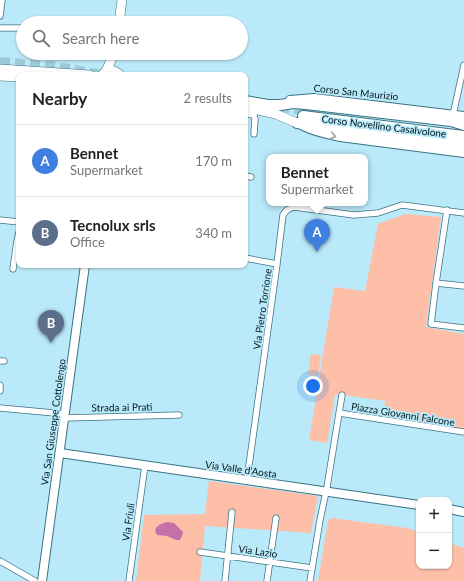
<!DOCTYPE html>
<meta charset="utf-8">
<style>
body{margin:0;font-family:Lato,sans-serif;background:#f6f6f6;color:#222}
.controls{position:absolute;right:12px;bottom:12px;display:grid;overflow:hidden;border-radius:8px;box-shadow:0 1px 3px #0004}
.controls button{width:36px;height:36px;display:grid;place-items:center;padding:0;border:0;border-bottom:1px solid #e0e0e0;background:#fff;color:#222;font:20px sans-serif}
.you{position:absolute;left:313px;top:386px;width:14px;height:14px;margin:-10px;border:3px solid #fff;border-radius:50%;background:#1a73e8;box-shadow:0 0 0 6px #1a73e833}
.badge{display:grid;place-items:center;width:26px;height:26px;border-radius:50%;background:#d93025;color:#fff;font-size:13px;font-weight:700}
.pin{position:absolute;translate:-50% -33px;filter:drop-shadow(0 1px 2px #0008)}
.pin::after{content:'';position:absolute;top:21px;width:14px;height:12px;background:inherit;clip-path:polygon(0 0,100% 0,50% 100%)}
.popup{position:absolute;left:266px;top:154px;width:102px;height:52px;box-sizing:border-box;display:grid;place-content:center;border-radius:8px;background:#fff;filter:drop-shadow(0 1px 3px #0005);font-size:13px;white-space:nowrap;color:#767676}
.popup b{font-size:15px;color:#222}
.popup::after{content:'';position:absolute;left:50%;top:100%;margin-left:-8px;border:8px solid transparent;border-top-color:#fff}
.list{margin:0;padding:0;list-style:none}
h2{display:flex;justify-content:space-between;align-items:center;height:52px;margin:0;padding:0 16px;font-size:17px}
h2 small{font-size:13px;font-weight:400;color:#767676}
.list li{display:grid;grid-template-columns:26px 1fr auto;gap:12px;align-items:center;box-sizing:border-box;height:72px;padding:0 16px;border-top:1px solid #e0e0e0}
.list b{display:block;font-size:15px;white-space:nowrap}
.list p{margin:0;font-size:13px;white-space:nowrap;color:#767676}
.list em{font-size:13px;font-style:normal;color:#767676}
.icon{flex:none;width:22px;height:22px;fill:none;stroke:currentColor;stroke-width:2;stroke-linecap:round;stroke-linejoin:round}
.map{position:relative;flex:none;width:464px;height:581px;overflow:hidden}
.search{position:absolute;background:#fff;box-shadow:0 1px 3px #0004;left:16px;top:16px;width:232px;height:44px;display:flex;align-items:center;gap:10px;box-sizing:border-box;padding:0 14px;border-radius:22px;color:#767676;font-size:15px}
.panel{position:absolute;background:#fff;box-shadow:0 1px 3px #0004;left:16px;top:72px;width:232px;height:196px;border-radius:8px}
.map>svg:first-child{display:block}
.green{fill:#febfa9}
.water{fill:#c471aa}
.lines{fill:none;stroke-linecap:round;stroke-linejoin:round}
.highway-tunnel{stroke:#9ecad8;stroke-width:10;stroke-dasharray:10 5;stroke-linecap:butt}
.street-casing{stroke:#397385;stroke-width:7}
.secondary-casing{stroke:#397385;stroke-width:10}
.primary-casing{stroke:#397385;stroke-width:10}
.highway-casing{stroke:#397385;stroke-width:12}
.street{stroke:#fff;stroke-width:5.5}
.secondary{stroke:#fff;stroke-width:8}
.primary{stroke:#fff;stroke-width:9}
.highway{stroke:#fff;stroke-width:10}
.oneway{stroke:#99a1a4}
.labels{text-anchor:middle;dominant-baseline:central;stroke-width:3.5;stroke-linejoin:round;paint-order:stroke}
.street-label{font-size:10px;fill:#00151c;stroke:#baeaf9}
</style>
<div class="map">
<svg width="464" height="581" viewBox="0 0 464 581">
<rect width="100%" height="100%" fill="#baeaf9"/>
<path class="green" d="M 405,214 L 441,217 L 426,327 L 464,334 L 464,430 L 383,418 L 385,401 L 335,394 L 327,443 L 309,440 L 334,287 L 365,291 L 378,224 Z
M 311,354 L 321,355 L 318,376 L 308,375 Z
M 209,481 L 318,496 L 311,533 L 205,526 L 200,581 L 136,581 L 144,515 L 205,514 Z
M 332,518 L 407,528 L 419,532 L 419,566 L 449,566 L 449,543 L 464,548 L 464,581 L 318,581 L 328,521 L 330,519 Z"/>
<path class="water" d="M 167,522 L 174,523 L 183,532 L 182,536 L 180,540 L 176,540 L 167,536 L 157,535 C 152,527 160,524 167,522 Z"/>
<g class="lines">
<path class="highway-tunnel" d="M 0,62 L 52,66 L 102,75
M 280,106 L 303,110"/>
<defs>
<path id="street" d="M 0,16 L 2,0
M 0,28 L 23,28
M 245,114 L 254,115 L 255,119 L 254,134
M 453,115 L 464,65
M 245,176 L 251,177
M 447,210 L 436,283 L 464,286
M 0,220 L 19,222
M 245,258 L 277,264
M 13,269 L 17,241 L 19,232
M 436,283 L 431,324 L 464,328
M 0,361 L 4,361
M 0,385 L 0,391
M 0,408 L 65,414
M 339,413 L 464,432
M 65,418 L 179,415
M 247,480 L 277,264 L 283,215 C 286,210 288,209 294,207 L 354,215 L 378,213 L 402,205 L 464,213
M 200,552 L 312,568
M 0,561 L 35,581
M 129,581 L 145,465
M 225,581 L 232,512
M 267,581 L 276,518
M 310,581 L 320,520 L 327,487 L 342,395"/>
<path id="secondary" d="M 290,100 L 314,98 L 464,116
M 303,126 C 315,132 327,134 340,137 L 464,153
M 60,453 L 419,505
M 449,509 L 464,512
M 42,581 L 85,265"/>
<path id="primary" d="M 119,23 L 122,0
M 0,69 L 90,75
M 106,71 L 109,65 L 114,53
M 102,75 C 107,69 114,69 120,75
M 0,76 L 17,77
M 245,107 L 276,114 L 297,123"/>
<path id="highway" d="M 245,101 L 268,105 L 280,105 L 293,103 L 306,104 L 451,121 L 464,125
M 303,116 L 464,136
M 297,123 L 464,145"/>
</defs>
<use href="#street" class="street-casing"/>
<use href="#secondary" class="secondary-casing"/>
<use href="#primary" class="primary-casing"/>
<use href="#highway" class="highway-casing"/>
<use href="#street" class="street"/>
<use href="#secondary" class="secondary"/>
<use href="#primary" class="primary"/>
<use href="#highway" class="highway"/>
</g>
<defs><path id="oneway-chevron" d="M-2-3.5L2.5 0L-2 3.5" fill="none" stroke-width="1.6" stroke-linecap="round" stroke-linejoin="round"/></defs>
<use class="oneway" href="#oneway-chevron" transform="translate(333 136) rotate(12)"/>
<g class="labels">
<g class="street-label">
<text transform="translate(356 92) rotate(6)">Corso San Maurizio</text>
<text transform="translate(384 126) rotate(7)">Corso Novellino Casalvolone</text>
<text transform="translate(262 309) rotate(-82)">Via Pietro Torrione</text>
<text transform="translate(122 407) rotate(-1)">Strada ai Prati</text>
<text transform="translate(403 414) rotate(9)">Piazza Giovanni Falcone</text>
<text transform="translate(53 422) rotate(-82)">Via San Giuseppe Cottolengo</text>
<text transform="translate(241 469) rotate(8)">Via Valle d'Aosta</text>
<text transform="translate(128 522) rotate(-82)">Via Friuli</text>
<text transform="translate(258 551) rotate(8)">Via Lazio</text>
</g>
</g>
</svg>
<div class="controls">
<button>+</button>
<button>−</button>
</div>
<div class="you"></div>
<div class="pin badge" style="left:317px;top:252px;background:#3f7fe0">A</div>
<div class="popup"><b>Bennet</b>Supermarket</div>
<div class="pin badge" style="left:51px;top:343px;background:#5c6f8a">B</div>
<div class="search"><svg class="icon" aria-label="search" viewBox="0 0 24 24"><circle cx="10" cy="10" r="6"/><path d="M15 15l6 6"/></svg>Search here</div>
<section class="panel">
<h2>Nearby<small>2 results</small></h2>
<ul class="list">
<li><span class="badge" style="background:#3f7fe0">A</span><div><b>Bennet</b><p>Supermarket</p></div><em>170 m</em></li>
<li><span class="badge" style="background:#5c6f8a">B</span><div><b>Tecnolux srls</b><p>Office</p></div><em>340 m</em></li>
</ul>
</section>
</div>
